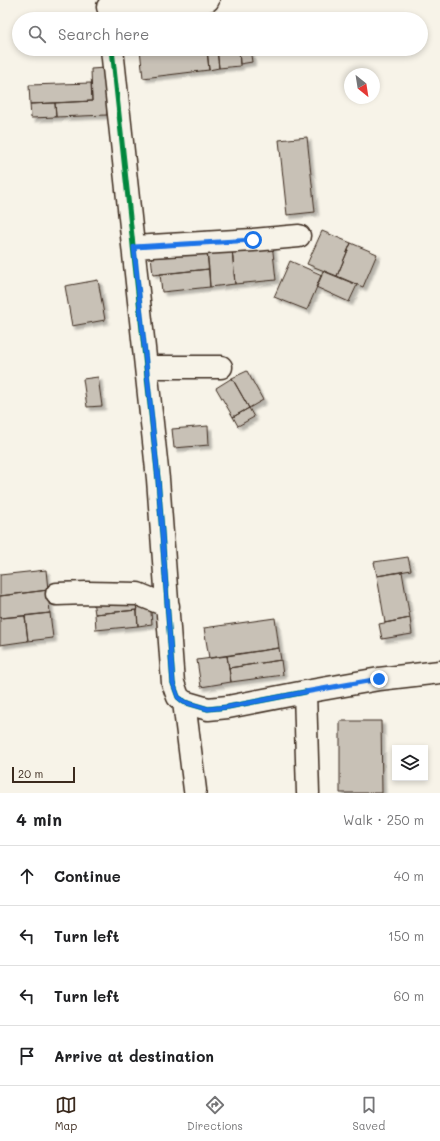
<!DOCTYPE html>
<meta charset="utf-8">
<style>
body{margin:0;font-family:Mali,sans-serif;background:#f2f2f2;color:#202124}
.controls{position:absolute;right:12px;bottom:12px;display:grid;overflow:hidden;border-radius:0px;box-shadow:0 2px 6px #0003}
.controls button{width:36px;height:36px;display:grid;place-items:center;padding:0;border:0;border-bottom:1px solid #e0e0e0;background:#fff;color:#202124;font:20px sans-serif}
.compass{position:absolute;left:344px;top:68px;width:36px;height:36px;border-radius:50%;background:#fff;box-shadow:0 2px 6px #0003;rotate:150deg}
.scale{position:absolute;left:12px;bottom:10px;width:63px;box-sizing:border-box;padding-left:4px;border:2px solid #3b2a1e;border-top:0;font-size:11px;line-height:14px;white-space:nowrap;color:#3b2a1e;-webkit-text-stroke:3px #f7f3e8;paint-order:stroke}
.stop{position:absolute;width:12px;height:12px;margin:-9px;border:3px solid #1a73e8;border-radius:50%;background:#fff}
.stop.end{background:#1a73e8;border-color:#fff;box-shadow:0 1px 4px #0008}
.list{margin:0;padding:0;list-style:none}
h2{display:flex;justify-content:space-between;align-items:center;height:52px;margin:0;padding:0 16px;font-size:17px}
h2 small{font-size:13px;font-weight:400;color:#757577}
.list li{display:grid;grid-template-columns:26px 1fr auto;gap:12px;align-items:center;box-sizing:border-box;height:60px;padding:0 16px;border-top:1px solid #e0e0e0}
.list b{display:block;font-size:15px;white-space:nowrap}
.list em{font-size:13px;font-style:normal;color:#757577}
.icon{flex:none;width:22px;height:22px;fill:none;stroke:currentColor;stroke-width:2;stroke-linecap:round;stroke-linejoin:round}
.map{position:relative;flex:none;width:440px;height:793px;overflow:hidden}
.search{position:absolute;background:#fff;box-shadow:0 2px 6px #0003;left:12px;right:12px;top:12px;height:44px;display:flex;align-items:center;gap:10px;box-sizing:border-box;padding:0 14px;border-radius:22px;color:#757577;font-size:15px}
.sheet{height:292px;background:#fff}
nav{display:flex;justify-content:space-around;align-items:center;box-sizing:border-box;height:56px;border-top:1px solid #e0e0e0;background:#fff;font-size:11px;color:#757577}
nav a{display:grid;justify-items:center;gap:2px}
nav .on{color:#3b2a1e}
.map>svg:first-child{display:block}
.building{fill:#c8c1b6;stroke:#3b2a1e;filter:url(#shadow)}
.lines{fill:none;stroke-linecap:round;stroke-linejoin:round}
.minor-casing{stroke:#3b2a1e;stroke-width:25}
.minor{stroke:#f7f3e8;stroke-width:22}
.cycleway-casing{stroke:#f7f3e8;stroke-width:8}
.cycleway{stroke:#00873e;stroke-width:5}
.route{stroke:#1a73e8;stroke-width:5}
</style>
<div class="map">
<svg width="440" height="793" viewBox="0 0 440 793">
<defs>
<filter id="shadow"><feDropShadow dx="3.5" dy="3.5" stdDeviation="1" flood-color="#0004"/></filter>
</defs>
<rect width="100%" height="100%" fill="#f7f3e8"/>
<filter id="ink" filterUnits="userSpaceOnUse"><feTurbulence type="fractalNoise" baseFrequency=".025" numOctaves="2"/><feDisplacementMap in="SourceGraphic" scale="8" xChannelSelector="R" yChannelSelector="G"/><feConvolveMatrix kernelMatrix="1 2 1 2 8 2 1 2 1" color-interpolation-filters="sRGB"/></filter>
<g filter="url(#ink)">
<path class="building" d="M 140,49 L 207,49 L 209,70 L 143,78 Z
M 207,49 L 217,49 L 219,68 L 209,70 Z
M 217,49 L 239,49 L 240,66 L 219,68 Z
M 239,49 L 250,49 L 252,62 L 240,64 Z
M 105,68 L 107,115 L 56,117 L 55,103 L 92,101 L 91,69 Z
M 91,83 L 92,101 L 30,104 L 29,85 Z
M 55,103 L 56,117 L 31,118 L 30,104 Z
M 307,137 L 315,212 L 287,215 L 279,140 Z
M 322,231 L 351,243 L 337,276 L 307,264 Z
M 272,243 L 276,280 L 235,284 L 232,248 Z
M 351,243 L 377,254 L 363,287 L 337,276 Z
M 232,248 L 235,284 L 210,287 L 207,251 Z
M 207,251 L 209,269 L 153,275 L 151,256 Z
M 290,261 L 322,275 L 307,310 L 274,297 Z
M 209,269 L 210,287 L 162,292 L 160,274 Z
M 323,271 L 357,285 L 349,302 L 316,287 Z
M 98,280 L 105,320 L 72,326 L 65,286 Z
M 247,371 L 263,400 L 249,408 L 232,378 Z
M 98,377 L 102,406 L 87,407 L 83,379 Z
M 232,378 L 249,408 L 233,417 L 216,388 Z
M 249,408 L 254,417 L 238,426 L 233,417 Z
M 208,426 L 209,445 L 174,448 L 172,429 Z
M 408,557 L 411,570 L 377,576 L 374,562 Z
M 46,570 L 48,590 L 0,596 L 0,575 Z
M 402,572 L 410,618 L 385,623 L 377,576 Z
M 48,590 L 50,613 L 0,618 L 0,596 Z
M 135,597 L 137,610 L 95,614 L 93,601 Z
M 150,601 L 152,624 L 138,626 L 136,602 Z
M 137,610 L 138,626 L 96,630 L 95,614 Z
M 50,613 L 53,638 L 28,641 L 25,616 Z
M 25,616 L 28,641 L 0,645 L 0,618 Z
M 275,618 L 279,648 L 209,658 L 204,628 Z
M 410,618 L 412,634 L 382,639 L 379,624 Z
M 279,648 L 281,660 L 229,668 L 227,656 Z
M 227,656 L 231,682 L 201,687 L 197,660 Z
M 281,660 L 283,675 L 231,682 L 229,668 Z
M 340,721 L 381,721 L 382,793 L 340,793 Z"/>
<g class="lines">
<defs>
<path id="minor" d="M 108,7 L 208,0
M 112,49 L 158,479 L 173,683 L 178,697 L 184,702 L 208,709 L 228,707 L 305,692
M 134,247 L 253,240 L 299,236
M 146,367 L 221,367
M 57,594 L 87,593 L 138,594 L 168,606
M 184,702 L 195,790
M 308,793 L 305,692 L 379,679 L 440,672"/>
</defs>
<use href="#minor" class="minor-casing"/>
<use href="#minor" class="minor"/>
<defs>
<path id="cycleway" d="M 112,49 L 158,479 L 173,683 L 178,697 L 184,702 L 208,709 L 228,707 L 305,692"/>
</defs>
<use href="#cycleway" class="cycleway-casing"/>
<use href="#cycleway" class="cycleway"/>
</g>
</g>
<g class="lines" filter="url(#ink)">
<path class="route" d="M 253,240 L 134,247 L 158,479 L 173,683 L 178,697 L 184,702 L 208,709 L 228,707 L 305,692 L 379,679"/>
</g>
</svg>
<div class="controls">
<button><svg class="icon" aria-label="layers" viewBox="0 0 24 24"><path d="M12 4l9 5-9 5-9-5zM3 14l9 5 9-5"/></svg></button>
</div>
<svg class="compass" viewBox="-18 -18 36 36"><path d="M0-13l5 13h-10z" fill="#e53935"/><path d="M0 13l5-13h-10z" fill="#757577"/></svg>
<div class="scale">20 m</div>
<div class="stop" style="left:253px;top:240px"></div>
<div class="stop end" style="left:379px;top:679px"></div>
<div class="search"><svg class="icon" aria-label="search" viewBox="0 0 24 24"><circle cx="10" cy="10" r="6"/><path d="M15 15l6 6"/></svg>Search here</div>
</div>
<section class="sheet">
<h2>4 min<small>Walk · 250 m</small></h2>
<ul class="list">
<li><svg class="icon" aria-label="ahead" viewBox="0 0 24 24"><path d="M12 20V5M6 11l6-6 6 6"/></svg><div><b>Continue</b></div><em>40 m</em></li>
<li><svg class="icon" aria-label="left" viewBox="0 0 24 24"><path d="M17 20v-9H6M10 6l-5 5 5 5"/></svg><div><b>Turn left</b></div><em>150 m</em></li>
<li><svg class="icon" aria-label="left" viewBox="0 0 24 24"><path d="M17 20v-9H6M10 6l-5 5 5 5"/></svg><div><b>Turn left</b></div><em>60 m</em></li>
<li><svg class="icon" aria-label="arrive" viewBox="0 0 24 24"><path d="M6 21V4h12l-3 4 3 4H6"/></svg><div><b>Arrive at destination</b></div></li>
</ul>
</section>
<nav>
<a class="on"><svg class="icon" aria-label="map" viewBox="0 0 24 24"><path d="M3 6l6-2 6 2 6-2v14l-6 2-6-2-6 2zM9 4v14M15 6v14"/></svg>Map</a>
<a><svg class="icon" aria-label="directions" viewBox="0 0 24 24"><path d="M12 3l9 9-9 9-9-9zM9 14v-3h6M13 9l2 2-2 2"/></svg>Directions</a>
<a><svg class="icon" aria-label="saved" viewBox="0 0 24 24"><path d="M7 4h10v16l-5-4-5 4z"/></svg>Saved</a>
</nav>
